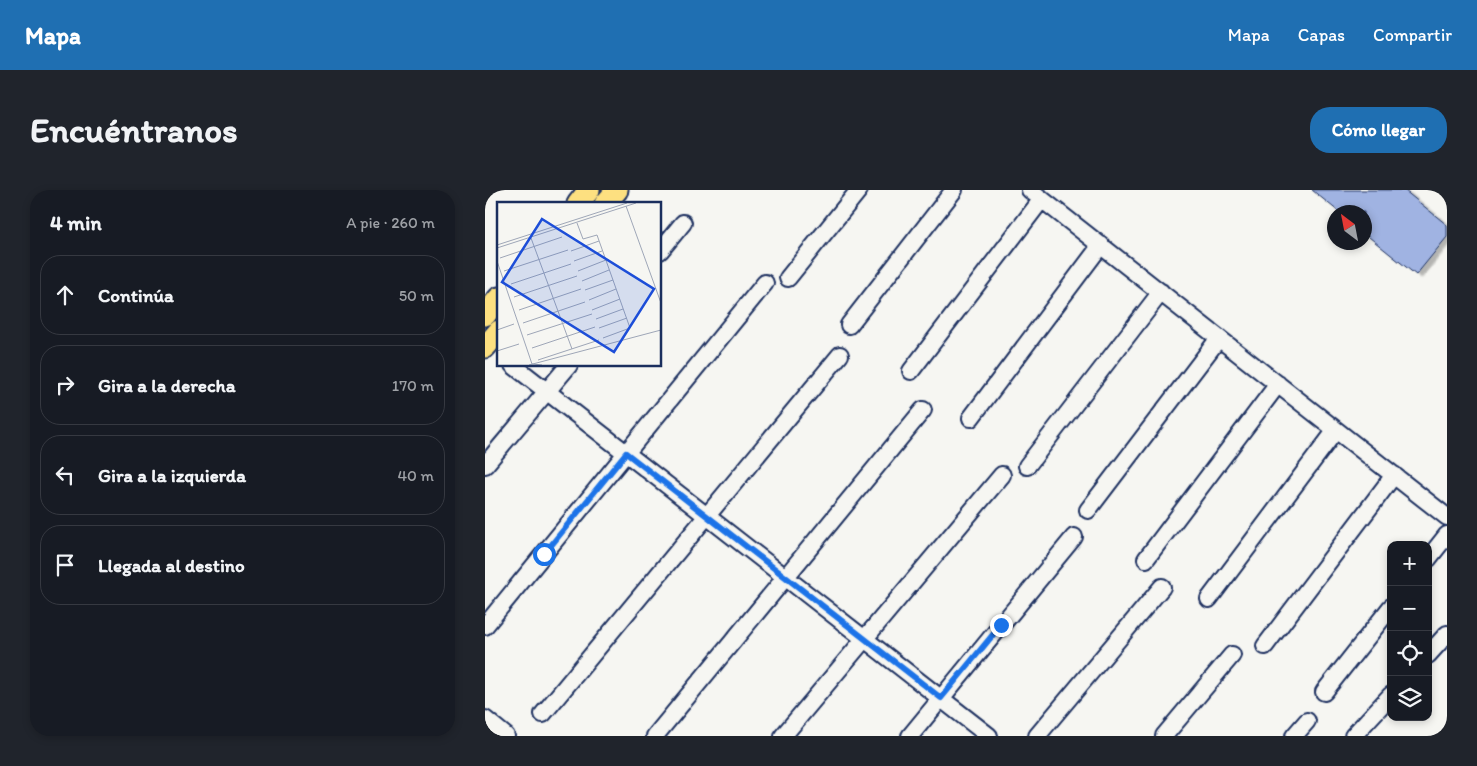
<!DOCTYPE html>
<html lang="es">
<meta charset="utf-8">
<style>
body{margin:0;font-family:Itim,sans-serif;background:#20242c;color:#f1f3f6}
.controls{position:absolute;right:15px;bottom:15px;display:grid;overflow:hidden;border-radius:10px;box-shadow:0 2px 8px #0003}
.controls button{width:45px;height:45px;display:grid;place-items:center;padding:0;border:0;border-bottom:1px solid #363941;background:#171b24;color:#f1f3f6;font:25px sans-serif}
.compass{position:absolute;left:842px;top:15px;width:45px;height:45px;border-radius:50%;background:#171b24;box-shadow:0 2px 8px #0003;rotate:328deg}
.stop{position:absolute;width:15px;height:15px;margin:-11px;border:4px solid #1a73e8;border-radius:50%;background:#fff}
.stop.end{background:#1a73e8;border-color:#fff;box-shadow:0 1px 5px #0008}
.list{margin:0;padding:0;list-style:none}
h2{display:flex;justify-content:space-between;align-items:center;height:65px;margin:0;padding:0 20px;font-size:21px}
h2 small{font-size:16px;font-weight:400;color:#9ea1a6}
.list li{display:grid;grid-template-columns:32px 1fr auto;gap:15px;align-items:center;box-sizing:border-box;height:80px;margin:0 10px 10px;padding:0 10px;border:1px solid #363941;border-radius:20px}
.list b{display:block;font-size:19px;white-space:nowrap}
.list em{font-size:16px;font-style:normal;color:#9ea1a6}
.icon{flex:none;width:28px;height:28px;fill:none;stroke:currentColor;stroke-width:2;stroke-linecap:round;stroke-linejoin:round}
.map{position:relative;flex:none;width:962px;height:546px;overflow:hidden;border-radius:20px}
header{display:flex;align-items:center;gap:30px;box-sizing:border-box;height:70px;padding:0 25px;background:#1f6fb2;color:#fff}
header strong{font-size:24px}
nav{display:flex;gap:28px;margin-inline-start:auto;font-size:18px}
.intro{display:flex;align-items:center;justify-content:space-between;box-sizing:border-box;height:120px;padding:0 30px}
h1{margin:0;font-size:35px}
.button{padding:12px 22px;border-radius:20px;background:#1f6fb2;color:#fff;font-size:18px;font-weight:700}
main{display:flex;gap:30px;padding:0 30px}
aside{flex:1;background:#171b24;border-radius:20px;box-shadow:0 2px 8px #0003}
.map>svg:first-child{display:block}
.building{fill:#a0b3e2;stroke:#1b2f5e;filter:url(#shadow)}
.lines{fill:none;stroke-linecap:round;stroke-linejoin:round}
.minor-casing{stroke:#1b2f5e;stroke-width:20}
.major-casing{stroke:#1b2f5e;stroke-width:25}
.minor{stroke:#f6f6f2;stroke-width:16}
.major{stroke:#fde080;stroke-width:21}
.route{stroke:#1a73e8;stroke-width:6}
.inset-road{fill:none;stroke:#9ea6b7;stroke-width:1}
.view{fill:#1d4ed8;fill-opacity:0.15;stroke:#1d4ed8;stroke-width:2.5}
.inset-edge{fill:none;stroke:#1b2f5e;stroke-width:2.5}
</style>
<header>
<strong>Mapa</strong>
<nav><a>Mapa</a><a>Capas</a><a>Compartir</a></nav>
</header>
<div class="intro"><h1>Encuéntranos</h1><a class="button">Cómo llegar</a></div>
<main>
<aside>
<h2>4 min<small>A pie · 260 m</small></h2>
<ul class="list">
<li><svg class="icon" aria-label="ahead" viewBox="0 0 24 24"><path d="M12 20V5M6 11l6-6 6 6"/></svg><div><b>Continúa</b></div><em>50 m</em></li>
<li><svg class="icon" aria-label="right" viewBox="0 0 24 24"><path d="M7 20v-9h11M14 6l5 5-5 5"/></svg><div><b>Gira a la derecha</b></div><em>170 m</em></li>
<li><svg class="icon" aria-label="left" viewBox="0 0 24 24"><path d="M17 20v-9H6M10 6l-5 5 5 5"/></svg><div><b>Gira a la izquierda</b></div><em>40 m</em></li>
<li><svg class="icon" aria-label="arrive" viewBox="0 0 24 24"><path d="M6 21V4h12l-3 4 3 4H6"/></svg><div><b>Llegada al destino</b></div></li>
</ul>
</aside>
<div class="map">
<svg width="962" height="546" viewBox="0 0 962 546">
<defs>
<filter id="shadow"><feDropShadow dx="5.5" dy="3" stdDeviation="1" flood-color="#0004"/></filter>
</defs>
<rect width="100%" height="100%" fill="#f6f6f2"/>
<filter id="ink" filterUnits="userSpaceOnUse"><feTurbulence type="fractalNoise" baseFrequency=".02" numOctaves="2"/><feDisplacementMap in="SourceGraphic" scale="10" xChannelSelector="R" yChannelSelector="G"/><feConvolveMatrix kernelMatrix="1 2 1 2 8 2 1 2 1" color-interpolation-filters="sRGB"/></filter>
<g filter="url(#ink)">
<path class="building" d="M 827,0 L 919,0 L 962,35 L 962,47 L 931,85 L 879,43 L 879,22 L 854,22 Z"/>
<g class="lines">
<defs>
<path id="minor" d="M 545,0 L 962,327
M 175,61 L 198,33
M 303,88 L 374,0
M 364,135 L 469,0
M 28,175 L 504,546
M 426,181 L 557,9
M 486,228 L 616,55
M 0,275 L 84,175
M 542,276 L 676,102
M 603,320 L 734,148
M 661,369 L 793,194
M 943,369 L 962,345
M 724,409 L 851,240
M 0,436 L 280,93
M 780,456 L 909,285
M 943,465 L 962,444
M 839,502 L 906,417
M 58,524 L 355,165
M 0,529 L 21,546
M 170,546 L 438,220
M 298,546 L 517,285
M 425,546 L 589,347
M 552,546 L 677,397
M 679,546 L 747,465
M 809,546 L 822,531
M 868,546 L 906,505"/>
<path id="major" d="M 93,14 L 104,0
M 120,14 L 132,0
M 0,125 L 14,108
M 0,157 L 14,141"/>
</defs>
<use href="#minor" class="minor-casing"/>
<use href="#major" class="major-casing"/>
<use href="#minor" class="minor"/>
<use href="#major" class="major"/>
</g>
</g>
<g class="lines" filter="url(#ink)">
<path class="route" d="M 59,364 L 141,263 L 456,508 L 516,435"/>
</g>
<g transform="translate(12 12)">
<rect width="164" height="164" fill="#f6f6f2"/>
<path class="inset-road" d="M 129,4 L 164,101M 80,21 L 86,37 L 100,33 L 133,126 L 106,136M 34,36 L 75,147M 0,43 L 130,1M 0,46 L 139,1M 74,49 L 102,39M 3,56 L 65,35M 0,59 L 35,162 L 45,163M 77,59 L 105,49M 7,69 L 71,48M 81,69 L 109,58M 85,79 L 112,68M 14,82 L 74,62M 88,88 L 116,78M 17,95 L 80,74M 92,98 L 119,87M 22,108 L 84,87M 95,108 L 123,97M 99,117 L 126,107M 26,121 L 88,100M 102,126 L 130,116M 0,128 L 17,122M 30,133 L 95,112M 35,146 L 98,125M 0,149 L 22,142M 41,158 L 102,138M 32,163 L 164,128"/>
<path class="view" d="M 45,17 L 157,87 L 117,150 L 5,80 Z"/>
<rect width="164" height="164" class="inset-edge"/>
</g>
</svg>
<div class="controls">
<button>+</button>
<button>−</button>
<button><svg class="icon" aria-label="locate" viewBox="0 0 24 24"><circle cx="12" cy="12" r="6"/><path d="M12 2v4M12 18v4M2 12h4M18 12h4"/></svg></button>
<button><svg class="icon" aria-label="layers" viewBox="0 0 24 24"><path d="M12 4l9 5-9 5-9-5zM3 14l9 5 9-5"/></svg></button>
</div>
<svg class="compass" viewBox="-18 -18 36 36"><path d="M0-13l5 13h-10z" fill="#e53935"/><path d="M0 13l5-13h-10z" fill="#9ea1a6"/></svg>
<div class="stop" style="left:59px;top:364px"></div>
<div class="stop end" style="left:516px;top:435px"></div>
</div>
</main>
